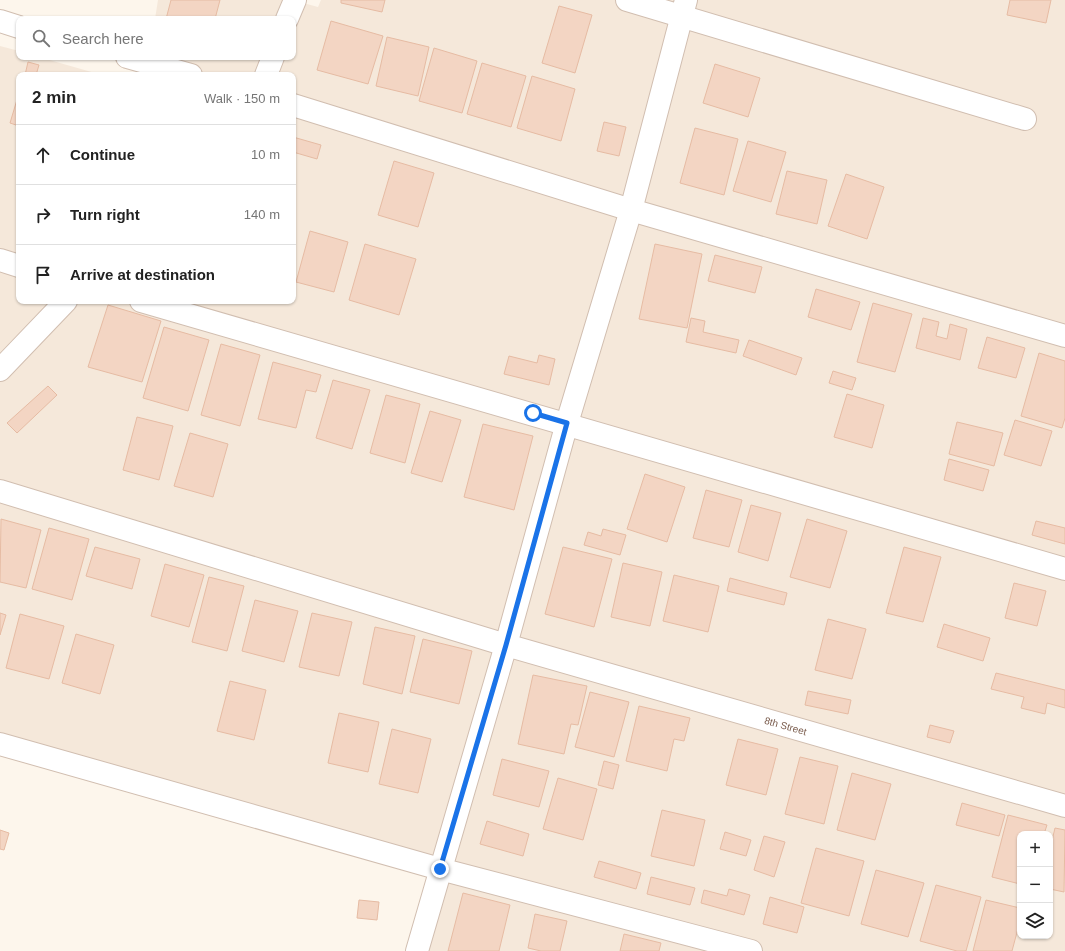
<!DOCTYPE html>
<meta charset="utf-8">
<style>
body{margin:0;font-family:Arial,sans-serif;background:#f2f2f2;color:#222}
.controls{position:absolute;right:12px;bottom:12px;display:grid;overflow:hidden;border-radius:8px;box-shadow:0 1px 3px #0004}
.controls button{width:36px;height:36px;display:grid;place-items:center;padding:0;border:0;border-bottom:1px solid #e0e0e0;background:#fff;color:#222;font:20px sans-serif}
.stop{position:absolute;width:12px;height:12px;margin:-9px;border:3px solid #1a73e8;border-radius:50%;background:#fff}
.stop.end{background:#1a73e8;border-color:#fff;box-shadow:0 1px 4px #0008}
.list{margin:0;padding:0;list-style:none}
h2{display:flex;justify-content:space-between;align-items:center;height:52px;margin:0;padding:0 16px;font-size:17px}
h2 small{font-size:13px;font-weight:400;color:#767676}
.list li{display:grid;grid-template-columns:26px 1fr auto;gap:12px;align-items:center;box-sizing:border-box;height:60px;padding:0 16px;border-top:1px solid #e0e0e0}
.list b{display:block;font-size:15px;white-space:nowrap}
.list em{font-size:13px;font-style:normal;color:#767676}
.icon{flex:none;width:22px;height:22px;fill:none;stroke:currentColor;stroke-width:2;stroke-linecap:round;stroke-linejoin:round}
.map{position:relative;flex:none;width:1065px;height:951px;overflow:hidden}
.search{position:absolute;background:#fff;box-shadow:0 1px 3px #0004;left:16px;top:16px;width:280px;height:44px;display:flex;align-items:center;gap:10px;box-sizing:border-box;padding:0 14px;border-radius:8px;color:#767676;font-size:15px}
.panel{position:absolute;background:#fff;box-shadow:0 1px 3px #0004;left:16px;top:72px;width:280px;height:232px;border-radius:8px}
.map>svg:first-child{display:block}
.residential{fill:#f5e8da;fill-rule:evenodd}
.building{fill:#f3d5c3;stroke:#e6bba3}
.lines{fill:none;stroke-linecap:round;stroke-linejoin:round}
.minor-casing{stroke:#d1beb0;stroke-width:24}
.minor{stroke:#fff;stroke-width:22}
.route{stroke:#1a73e8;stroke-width:5}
.labels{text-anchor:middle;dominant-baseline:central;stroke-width:3;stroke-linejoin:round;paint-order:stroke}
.street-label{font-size:10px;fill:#7a5c4d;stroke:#fffaf3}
</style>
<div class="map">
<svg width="1065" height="951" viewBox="0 0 1065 951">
<rect width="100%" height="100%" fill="#fdf6ec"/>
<path class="residential" d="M 158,0 L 292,0 L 318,7 L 321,0 L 1065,0 L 1065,951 L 417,951 L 440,869 L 0,744 L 0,46 L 19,51 L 19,57 L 39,57 L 102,75 L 19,75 L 19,301 L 293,301 L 293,75 L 145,75 L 148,57 L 293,57 L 293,19 L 155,19 ZM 1020,834 L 1050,834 L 1050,936 L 1020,936 Z"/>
<path class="building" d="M 171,0 L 220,0 L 215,19 L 166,19 Z
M 341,0 L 385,0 L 382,12 L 341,3 Z
M 1010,0 L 1051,0 L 1046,23 L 1007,15 Z
M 559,6 L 592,15 L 575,73 L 542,63 Z
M 331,21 L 383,36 L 368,84 L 317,70 Z
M 387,37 L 429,47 L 418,96 L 376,86 Z
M 434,48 L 477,61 L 462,113 L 419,101 Z
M 28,62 L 39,65 L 36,75 L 25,75 Z
M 482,63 L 526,76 L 511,127 L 467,114 Z
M 715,64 L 760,78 L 748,117 L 703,103 Z
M 532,76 L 575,89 L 561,141 L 517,128 Z
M 19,93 L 19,126 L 10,123 Z
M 604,122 L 626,127 L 619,156 L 597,151 Z
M 695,128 L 738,139 L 724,195 L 680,183 Z
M 293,137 L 321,145 L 317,159 L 293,152 Z
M 748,141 L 786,152 L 771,202 L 733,191 Z
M 394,161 L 434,173 L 418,227 L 378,215 Z
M 787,171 L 827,180 L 817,224 L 776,214 Z
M 846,174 L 884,187 L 867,239 L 828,226 Z
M 310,231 L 348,242 L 334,292 L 296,282 Z
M 365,244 L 416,259 L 399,315 L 349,300 Z
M 655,244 L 702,254 L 687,328 L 639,319 Z
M 715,255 L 762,267 L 755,293 L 708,281 Z
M 816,289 L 860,302 L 851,330 L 808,317 Z
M 873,303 L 912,314 L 895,372 L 857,362 Z
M 108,305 L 161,321 L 142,382 L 88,367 Z
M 691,318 L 705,321 L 703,332 L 739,340 L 736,353 L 686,342 Z
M 923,318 L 939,322 L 936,336 L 947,339 L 950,324 L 967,329 L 960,360 L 916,348 Z
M 164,327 L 209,340 L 188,411 L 143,398 Z
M 987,337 L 1025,348 L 1016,378 L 978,368 Z
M 749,340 L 802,358 L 796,375 L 743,356 Z
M 221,344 L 260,355 L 240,426 L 201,415 Z
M 1039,353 L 1065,361 L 1065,418 L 1062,428 L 1021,416 Z
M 539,355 L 555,359 L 549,385 L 504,374 L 509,356 L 537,363 Z
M 273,362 L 321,375 L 316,392 L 306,390 L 296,428 L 258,419 Z
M 833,371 L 856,378 L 852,390 L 829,383 Z
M 333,380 L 370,390 L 352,449 L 316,438 Z
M 48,386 L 57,395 L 17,433 L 7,423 Z
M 847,394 L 884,405 L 872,448 L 834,437 Z
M 386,395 L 420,404 L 405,463 L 370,453 Z
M 430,411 L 461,420 L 442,482 L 411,473 Z
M 137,417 L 173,426 L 159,480 L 123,470 Z
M 1015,420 L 1052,431 L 1041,466 L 1004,455 Z
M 957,422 L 1003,433 L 994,466 L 949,454 Z
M 483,424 L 533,436 L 514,510 L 464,497 Z
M 190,433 L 228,444 L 213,497 L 174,486 Z
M 949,459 L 989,470 L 983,491 L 944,480 Z
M 645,474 L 685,487 L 667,542 L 627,529 Z
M 706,490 L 742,500 L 729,547 L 693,538 Z
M 751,505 L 781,513 L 768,561 L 738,552 Z
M 1,519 L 41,530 L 26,588 L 0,582 Z
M 807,519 L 847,531 L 830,588 L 790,577 Z
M 1036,521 L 1065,528 L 1065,544 L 1032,535 Z
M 49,528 L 89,539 L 72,600 L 32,589 Z
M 603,529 L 626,535 L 620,555 L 584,545 L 588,532 L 601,536 Z
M 95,547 L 140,559 L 132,589 L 86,576 Z
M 563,547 L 612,559 L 594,627 L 545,614 Z
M 904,547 L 941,557 L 923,622 L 886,613 Z
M 623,563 L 662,572 L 650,626 L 611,617 Z
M 165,564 L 204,575 L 189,627 L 151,616 Z
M 674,575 L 719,586 L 708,632 L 663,621 Z
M 209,577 L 244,586 L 227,651 L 192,642 Z
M 730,578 L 787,593 L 784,605 L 727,591 Z
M 1014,583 L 1046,591 L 1037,626 L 1005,618 Z
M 255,600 L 298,611 L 284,662 L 242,651 Z
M 0,613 L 6,615 L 0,635 Z
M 312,613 L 352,622 L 339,676 L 299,667 Z
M 20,614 L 64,626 L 49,679 L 6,668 Z
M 828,619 L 866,629 L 852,679 L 815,670 Z
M 944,624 L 990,638 L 983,661 L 937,647 Z
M 375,627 L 415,636 L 402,694 L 363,684 Z
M 76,634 L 114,645 L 100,694 L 62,683 Z
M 423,639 L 472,651 L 459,704 L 410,692 Z
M 996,673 L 1065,690 L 1065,708 L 1047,703 L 1045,714 L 1021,708 L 1024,697 L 991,689 Z
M 533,675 L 587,686 L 578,725 L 571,724 L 564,754 L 518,744 Z
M 230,681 L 266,690 L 254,740 L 217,731 Z
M 808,691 L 851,700 L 848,714 L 805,705 Z
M 590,692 L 629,702 L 614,757 L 575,747 Z
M 639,706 L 690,718 L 684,741 L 674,739 L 667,771 L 626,761 Z
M 339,713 L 379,722 L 368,772 L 328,763 Z
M 930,725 L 954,731 L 950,743 L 927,737 Z
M 392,729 L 431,739 L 418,793 L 379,784 Z
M 738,739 L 778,749 L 766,795 L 726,785 Z
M 800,757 L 838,766 L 824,824 L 785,814 Z
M 502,759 L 549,771 L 539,807 L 493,795 Z
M 604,761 L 619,765 L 613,789 L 598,785 Z
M 852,773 L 891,784 L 875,840 L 837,830 Z
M 558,778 L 597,789 L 583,840 L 543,829 Z
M 962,803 L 1005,815 L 999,836 L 956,825 Z
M 662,810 L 705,820 L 694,866 L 651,856 Z
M 1008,815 L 1047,825 L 1044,834 L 1020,834 L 1020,884 L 992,877 Z
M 487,821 L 529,834 L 523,856 L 480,844 Z
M 1055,828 L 1065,830 L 1064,892 L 1050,889 L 1050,849 Z
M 0,830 L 9,833 L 4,850 L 0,849 Z
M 725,832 L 751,840 L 746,856 L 720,849 Z
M 764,836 L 785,842 L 774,877 L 754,870 Z
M 816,848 L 864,861 L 849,916 L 801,903 Z
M 599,861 L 641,873 L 636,889 L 594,877 Z
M 876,870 L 924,883 L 908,937 L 861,924 Z
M 651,877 L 695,888 L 690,905 L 647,894 Z
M 936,885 L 981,897 L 966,951 L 957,951 L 920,941 Z
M 729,889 L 750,895 L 744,915 L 701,903 L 704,890 L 727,896 Z
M 463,893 L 510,905 L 499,951 L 448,951 Z
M 770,897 L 804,907 L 797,933 L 763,924 Z
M 359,900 L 379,902 L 377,920 L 357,918 Z
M 986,900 L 1020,908 L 1020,921 L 1012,951 L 973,951 Z
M 535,914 L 567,921 L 560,951 L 541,951 L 528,948 Z
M 624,934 L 661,943 L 659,951 L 620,951 Z"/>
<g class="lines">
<defs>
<g id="minor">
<path d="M 627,0 L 1025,119"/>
<path d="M 287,19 L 295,0"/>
<path d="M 0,21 L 19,27"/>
<path d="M 127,57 L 191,75"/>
<path d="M 266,75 L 273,57"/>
<path d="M 293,105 L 631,210 L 1065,336"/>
<path d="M 0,260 L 19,266"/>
<path d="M 141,301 L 1065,569"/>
<path d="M 0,370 L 66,301"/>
<path id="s1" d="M 0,491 L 506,645 L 1065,806"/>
<path d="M 0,744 L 440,869 L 751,951"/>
<path d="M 417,951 L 506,645 L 567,423 L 631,210 L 686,0"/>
</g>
</defs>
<use href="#minor" class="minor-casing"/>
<use href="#minor" class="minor"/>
</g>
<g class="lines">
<path class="route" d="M 440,869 L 506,645 L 567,423 L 533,413"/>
</g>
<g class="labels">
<g class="street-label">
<text stroke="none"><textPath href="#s1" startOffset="820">8th Street</textPath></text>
</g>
</g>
</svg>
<div class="controls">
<button>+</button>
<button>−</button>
<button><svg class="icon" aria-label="layers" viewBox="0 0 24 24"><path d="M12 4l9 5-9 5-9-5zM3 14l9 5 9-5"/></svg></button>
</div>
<div class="stop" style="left:533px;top:413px"></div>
<div class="stop end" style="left:440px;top:869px"></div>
<div class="search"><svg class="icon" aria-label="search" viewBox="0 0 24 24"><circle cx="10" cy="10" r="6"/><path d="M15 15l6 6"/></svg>Search here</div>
<section class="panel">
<h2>2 min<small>Walk · 150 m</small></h2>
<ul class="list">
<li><svg class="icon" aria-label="ahead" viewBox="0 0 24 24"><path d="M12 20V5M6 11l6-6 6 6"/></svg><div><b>Continue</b></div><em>10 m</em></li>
<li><svg class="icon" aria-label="right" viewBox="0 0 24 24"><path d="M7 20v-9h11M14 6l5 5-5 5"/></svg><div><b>Turn right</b></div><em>140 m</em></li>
<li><svg class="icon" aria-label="arrive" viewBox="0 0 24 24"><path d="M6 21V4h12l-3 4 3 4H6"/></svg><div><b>Arrive at destination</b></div></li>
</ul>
</section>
</div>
